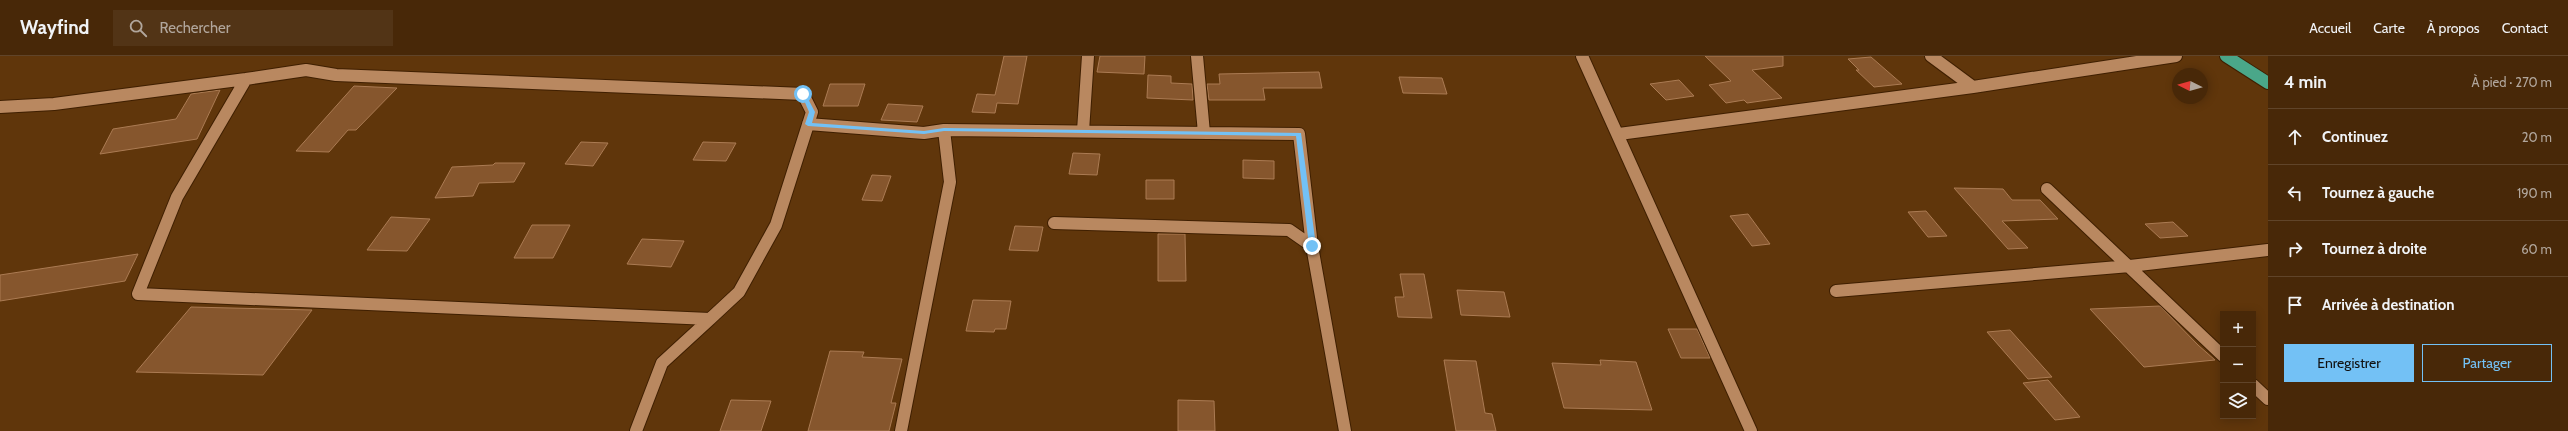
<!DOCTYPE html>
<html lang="fr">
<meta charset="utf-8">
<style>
body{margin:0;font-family:Cabin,sans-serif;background:#523416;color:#f1f3f6}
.controls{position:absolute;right:12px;bottom:12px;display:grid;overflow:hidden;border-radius:0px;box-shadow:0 2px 10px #0003}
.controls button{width:36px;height:36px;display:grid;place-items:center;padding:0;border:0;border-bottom:1px solid #604429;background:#482808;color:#f1f3f6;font:20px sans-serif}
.compass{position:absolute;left:2172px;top:12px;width:36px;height:36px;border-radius:50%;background:#482808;box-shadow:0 2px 10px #0003;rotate:275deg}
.stop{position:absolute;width:12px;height:12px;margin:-9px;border:3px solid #73c1f5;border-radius:50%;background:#fff}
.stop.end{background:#73c1f5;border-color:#fff;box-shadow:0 1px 4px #0008}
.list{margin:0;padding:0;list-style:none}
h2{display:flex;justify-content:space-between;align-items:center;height:52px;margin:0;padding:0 16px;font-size:17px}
h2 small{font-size:13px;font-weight:400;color:#b1a69c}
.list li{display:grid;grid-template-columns:26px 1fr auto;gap:12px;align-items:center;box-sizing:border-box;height:56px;padding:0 16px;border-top:1px solid #604429}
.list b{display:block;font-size:15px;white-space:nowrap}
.list em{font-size:13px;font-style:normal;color:#b1a69c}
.actions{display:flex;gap:8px;padding:12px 16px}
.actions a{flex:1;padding:9px 0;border:1px solid #73c1f5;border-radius:0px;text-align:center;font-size:14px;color:#73c1f5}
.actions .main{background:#73c1f5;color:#111}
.icon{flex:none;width:22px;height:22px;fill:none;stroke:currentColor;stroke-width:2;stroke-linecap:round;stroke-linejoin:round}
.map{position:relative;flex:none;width:2268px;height:375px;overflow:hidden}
header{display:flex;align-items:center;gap:24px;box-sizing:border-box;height:56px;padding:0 20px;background:#482808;border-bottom:1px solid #604429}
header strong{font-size:19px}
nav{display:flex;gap:22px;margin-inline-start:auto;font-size:14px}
.search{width:280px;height:36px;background:#523416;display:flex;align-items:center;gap:10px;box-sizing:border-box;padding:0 14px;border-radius:0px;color:#b1a69c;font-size:15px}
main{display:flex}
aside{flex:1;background:#482808}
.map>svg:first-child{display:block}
.building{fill:#86562d;stroke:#ab7b53}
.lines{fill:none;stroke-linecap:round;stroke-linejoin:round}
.minor-casing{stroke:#3f1f00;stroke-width:14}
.major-casing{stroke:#3f1f00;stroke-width:14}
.minor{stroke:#b98860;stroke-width:12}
.major{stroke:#4aa789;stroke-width:12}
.route{fill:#73c1f5}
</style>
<header>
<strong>Wayfind</strong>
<div class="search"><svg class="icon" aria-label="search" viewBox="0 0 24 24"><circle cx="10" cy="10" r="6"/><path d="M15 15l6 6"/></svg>Rechercher</div>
<nav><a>Accueil</a><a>Carte</a><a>À propos</a><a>Contact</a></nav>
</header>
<main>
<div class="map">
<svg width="2268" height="375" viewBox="0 0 2268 375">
<rect width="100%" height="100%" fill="#60360b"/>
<path class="building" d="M 1004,0 L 1027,0 L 1018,48 L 997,47 L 995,57 L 972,56 L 977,38 L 995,39 Z
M 1100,0 L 1145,0 L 1144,18 L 1097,16 Z
M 1705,0 L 1783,0 L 1783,10 L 1752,14 L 1782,42 L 1747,47 L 1744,44 L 1726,47 L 1709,29 L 1731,25 Z
M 1871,1 L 1902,28 L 1874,31 L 1856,14 L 1859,14 L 1848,3 Z
M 1319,16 L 1322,32 L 1263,32 L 1265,44 L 1209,44 L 1207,28 L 1220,28 L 1219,18 Z
M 1148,19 L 1171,20 L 1171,27 L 1192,28 L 1193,44 L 1147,42 Z
M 1399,21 L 1442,22 L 1447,38 L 1403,37 Z
M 1679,24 L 1694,40 L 1666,44 L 1650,28 Z
M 830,28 L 865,28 L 858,50 L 823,50 Z
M 354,30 L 397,32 L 356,74 L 348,74 L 329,96 L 296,95 Z
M 220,34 L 197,83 L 100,98 L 113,73 L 176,63 L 191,38 Z
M 888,48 L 923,50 L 917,66 L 881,64 Z
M 581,86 L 608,87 L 593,110 L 565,108 Z
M 703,86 L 736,87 L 726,105 L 693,104 Z
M 1073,97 L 1100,98 L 1097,119 L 1069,118 Z
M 1243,104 L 1274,105 L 1274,123 L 1243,122 Z
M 495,107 L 525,107 L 514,126 L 479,127 L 473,140 L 435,142 L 452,111 L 493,109 Z
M 872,119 L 891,120 L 882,145 L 862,144 Z
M 1146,124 L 1174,124 L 1174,143 L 1146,143 Z
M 1954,132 L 2003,133 L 2012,144 L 2040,144 L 2058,163 L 2002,165 L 2028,192 L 2008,193 Z
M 1926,155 L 1947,180 L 1928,181 L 1908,156 Z
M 1748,158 L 1770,188 L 1752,190 L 1730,160 Z
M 391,161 L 430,163 L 407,195 L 367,194 Z
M 2173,166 L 2188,180 L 2160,182 L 2145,168 Z
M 532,169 L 570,169 L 553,202 L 514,202 Z
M 1015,170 L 1043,171 L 1038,195 L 1009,194 Z
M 1158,178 L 1185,178 L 1186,225 L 1158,225 Z
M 642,183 L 684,185 L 671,211 L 627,208 Z
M 138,198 L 125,225 L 0,245 L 0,219 Z
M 1400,218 L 1424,218 L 1432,262 L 1398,261 L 1395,241 L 1404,241 Z
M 1457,234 L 1504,236 L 1510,261 L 1461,259 Z
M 973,244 L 1011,245 L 1006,273 L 995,273 L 994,276 L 966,275 Z
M 2160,250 L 2198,289 L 2215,304 L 2144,311 L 2090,253 Z
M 191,251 L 312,254 L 263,319 L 136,316 Z
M 1668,273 L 1697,273 L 1710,302 L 1681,302 Z
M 2010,274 L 2052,321 L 2028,323 L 1987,276 Z
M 830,295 L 864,296 L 862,301 L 902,303 L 891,347 L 896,347 L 889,375 L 808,375 Z
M 1444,304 L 1476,305 L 1485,357 L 1492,358 L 1496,375 L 1456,375 Z
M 1600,304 L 1636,306 L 1652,354 L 1564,352 L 1552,307 L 1601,309 Z
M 2048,324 L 2054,331 L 2080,361 L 2055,364 L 2023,327 Z
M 731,344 L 771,345 L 761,375 L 720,375 Z
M 1178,344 L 1214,345 L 1215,375 L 1178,375 Z"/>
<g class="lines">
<defs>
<path id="minor" d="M 1197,0 L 1204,77
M 1582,0 L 1751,375
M 1931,0 L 1973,31
M 306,14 L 336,19 L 803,38 L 812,56 L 776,169 L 739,236 L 710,263 L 138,238 L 177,141 L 246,23 Z
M 0,51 L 54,48 L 246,23
M 808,68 L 924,77 L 944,74 L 1299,78 L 1312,190
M 1083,75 L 1088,0
M 1619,78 L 1973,31 L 2176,0
M 2047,133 L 2223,300
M 1054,167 L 1289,174 L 1312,190 L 1345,375
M 1836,235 L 2130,210 L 2268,194
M 2253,329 L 2268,343
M 636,375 L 662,307 L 710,263
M 901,375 L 950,126 L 944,74"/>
<path id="major" d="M 2226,0 L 2268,27"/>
</defs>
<use href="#minor" class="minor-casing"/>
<use href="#major" class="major-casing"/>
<use href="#minor" class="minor"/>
<use href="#major" class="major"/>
</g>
<path class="route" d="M 801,37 L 805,37 L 815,56 L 812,67 L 924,75 L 944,72 L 1301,77 L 1316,190 L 1312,192 L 1309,190 L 1296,80 L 944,75 L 924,78 L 808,70 L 805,68 L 809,56 Z"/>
</svg>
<div class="controls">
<button>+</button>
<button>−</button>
<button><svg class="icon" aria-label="layers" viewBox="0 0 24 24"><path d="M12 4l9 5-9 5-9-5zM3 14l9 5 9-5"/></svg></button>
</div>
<svg class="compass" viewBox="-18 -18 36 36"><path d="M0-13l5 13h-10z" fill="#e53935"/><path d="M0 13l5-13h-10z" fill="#b1a69c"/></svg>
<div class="stop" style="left:803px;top:38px"></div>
<div class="stop end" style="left:1312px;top:190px"></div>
</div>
<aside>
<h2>4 min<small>À pied · 270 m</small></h2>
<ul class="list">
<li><svg class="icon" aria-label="ahead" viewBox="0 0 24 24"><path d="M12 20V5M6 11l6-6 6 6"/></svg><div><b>Continuez</b></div><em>20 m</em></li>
<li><svg class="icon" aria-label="left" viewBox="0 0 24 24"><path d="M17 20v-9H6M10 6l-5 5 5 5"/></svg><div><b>Tournez à gauche</b></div><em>190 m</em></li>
<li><svg class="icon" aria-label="right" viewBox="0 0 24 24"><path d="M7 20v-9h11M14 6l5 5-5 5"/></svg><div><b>Tournez à droite</b></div><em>60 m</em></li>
<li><svg class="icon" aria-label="arrive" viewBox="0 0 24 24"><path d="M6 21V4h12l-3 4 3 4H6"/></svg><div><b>Arrivée à destination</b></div></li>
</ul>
<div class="actions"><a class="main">Enregistrer</a><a>Partager</a></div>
</aside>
</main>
